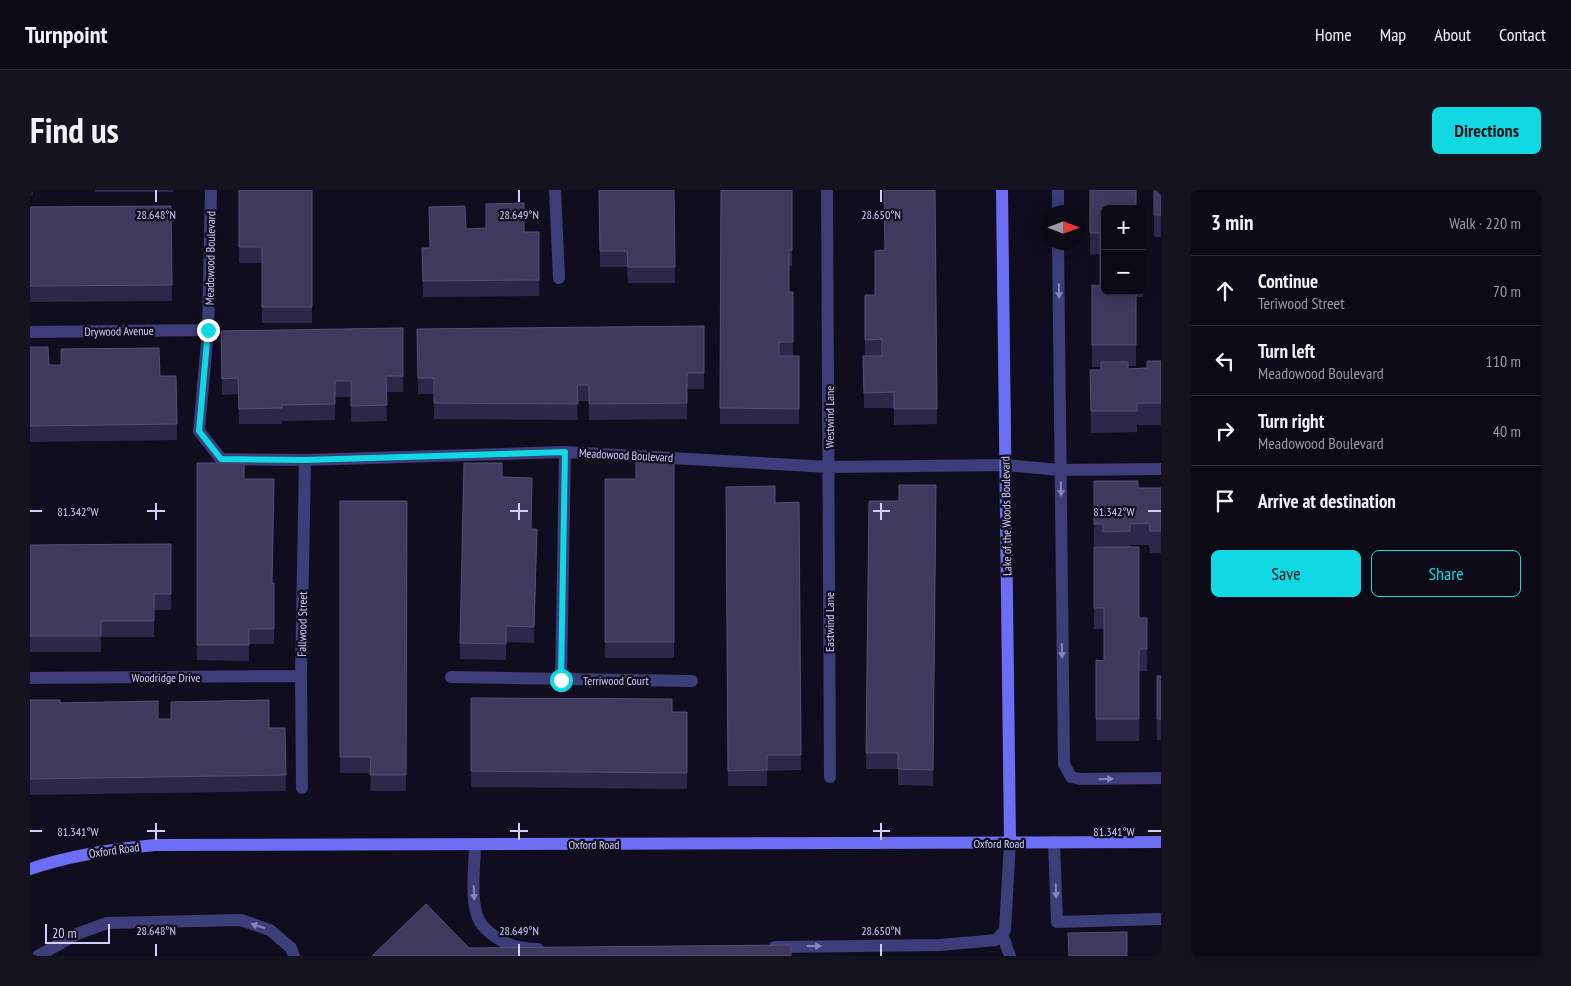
<!DOCTYPE html>
<meta charset="utf-8">
<style>
body{margin:0;font-family:"PT Sans Narrow",sans-serif;background:#15131f;color:#f1f3f6}
.controls{position:absolute;right:15px;top:15px;display:grid;overflow:hidden;border-radius:8px;box-shadow:0 2px 12px #0003}
.controls button{width:45px;height:45px;display:grid;place-items:center;padding:0;border:0;border-bottom:1px solid #2c2b35;background:#0c0a16;color:#f1f3f6;font:25px sans-serif}
.compass{position:absolute;left:1011px;top:15px;width:45px;height:45px;border-radius:50%;background:#0c0a16;box-shadow:0 2px 12px #0003;rotate:90deg}
.scale{position:absolute;left:15px;bottom:12px;width:65px;box-sizing:border-box;padding-left:5px;border:2px solid #d1cefb;border-top:0;font-size:14px;line-height:18px;white-space:nowrap;color:#d1cefb;-webkit-text-stroke:4px #100e1e;paint-order:stroke}
.stop{position:absolute;width:15px;height:15px;margin:-11px;border:4px solid #11d9e4;border-radius:50%;background:#fff}
.stop.end{background:#11d9e4;border-color:#fff;box-shadow:0 1px 5px #0008}
.list{margin:0;padding:0;list-style:none}
h2{display:flex;justify-content:space-between;align-items:center;height:65px;margin:0;padding:0 20px;font-size:21px}
h2 small{font-size:16px;font-weight:400;color:#9a9aa1}
.list li{display:grid;grid-template-columns:32px 1fr auto;gap:15px;align-items:center;box-sizing:border-box;height:70px;padding:0 20px;border-top:1px solid #2c2b35}
.list b{display:block;font-size:19px;white-space:nowrap}
.list p{margin:0;font-size:16px;white-space:nowrap;color:#9a9aa1}
.list em{font-size:16px;font-style:normal;color:#9a9aa1}
.actions{display:flex;gap:10px;padding:15px 20px}
.actions a{flex:1;padding:11px 0;border:1px solid #11d9e4;border-radius:8px;text-align:center;font-size:18px;color:#11d9e4}
.actions .main{background:#11d9e4;color:#111}
.icon{flex:none;width:28px;height:28px;fill:none;stroke:currentColor;stroke-width:2;stroke-linecap:round;stroke-linejoin:round}
.map{position:relative;flex:none;width:1131px;height:766px;overflow:hidden;border-radius:8px}
header{display:flex;align-items:center;gap:30px;box-sizing:border-box;height:70px;padding:0 25px;background:#0c0a16;border-bottom:1px solid #2c2b35}
header strong{font-size:24px}
nav{display:flex;gap:28px;margin-inline-start:auto;font-size:18px}
.intro{display:flex;align-items:center;justify-content:space-between;box-sizing:border-box;height:120px;padding:0 30px}
h1{margin:0;font-size:35px}
.button{padding:12px 22px;border-radius:8px;background:#11d9e4;color:#111;font-size:18px;font-weight:700}
main{display:flex;gap:30px;padding:0 30px}
aside{flex:1;background:#0c0a16;border-radius:8px;box-shadow:0 2px 12px #0003}
.map>svg:first-child{display:block}
.lines{fill:none;stroke-linecap:round;stroke-linejoin:round}
.lane{stroke:#3c3d79;stroke-width:12}
.street{stroke:#3c3d79;stroke-width:12}
.secondary{stroke:#6c6ff4;stroke-width:12}
.wall{fill:#2c284a}
.building{fill:#3e395d;stroke:#555176}
.oneway{fill:#8686ba}
.route{stroke:#11d9e4;stroke-width:6}
.ticks{fill:none;stroke:#d1cefb;stroke-width:2}
.labels{text-anchor:middle;dominant-baseline:central;stroke-width:4.5;stroke-linejoin:round;paint-order:stroke}
.street-label{font-size:12px;fill:#d1cefb;stroke:#100e1e}
.ticks-label{font-size:12px;text-anchor:middle;fill:#d1cefb;stroke:#100e1e;stroke-width:4.5;stroke-linejoin:round;paint-order:stroke}
</style>
<header>
<strong>Turnpoint</strong>
<nav><a>Home</a><a>Map</a><a>About</a><a>Contact</a></nav>
</header>
<div class="intro"><h1>Find us</h1><a class="button">Directions</a></div>
<main>
<div class="map">
<svg width="1131" height="766" viewBox="0 0 1131 766">
<rect width="100%" height="100%" fill="#100e1e"/>
<g class="lines">
<path class="lane" d="M 1024,652 L 1027,732 L 1131,729
M 445,654 C 445,675 439,713 450,732 C 454,739 460,743 467,748 C 479,756 493,759 508,759
M 972,744 L 980,766
M 745,757 L 910,755 L 966,750 L 975,740 L 980,652
M 8,766 L 47,744 L 77,733 L 211,730 L 240,740 L 261,758 L 264,766"/>
<path class="street" d="M 181,0 L 178,140 L 169,241 L 191,269 L 275,270 L 535,262 L 799,277 L 976,275 L 1030,280 L 1131,279
M 525,0 L 529,88
M 797,0 L 800,587
M 1028,0 L 1028,22
M 1028,52 L 1034,574 L 1041,587 L 1050,589 L 1131,588
M 0,142 L 178,140
M 421,487 L 662,491
M 0,488 L 271,486
M 531,490 L 535,262
M 272,598 L 271,486 L 275,270"/>
<path class="secondary" d="M 972,0 L 980,652
M 0,679 C 41,665 82,659 125,655 L 1131,652"/>
</g>
<path class="wall" d="M 0,0 L 3,0 L 3,5 L 0,5 Z
M 65,0 L 143,0 L 143,2 L 65,2 Z
M 209,0 L 282,0 L 282,133 L 232,133 L 232,73 L 209,73 Z
M 569,0 L 644,0 L 645,93 L 598,93 L 597,77 L 570,77 Z
M 691,0 L 762,0 L 762,76 L 759,76 L 759,102 L 763,102 L 763,166 L 769,166 L 769,234 L 690,234 Z
M 905,0 L 907,234 L 864,235 L 864,218 L 834,218 L 833,166 L 835,166 L 835,105 L 845,105 Z
M 1060,0 L 1106,0 L 1075,101 L 1112,101 L 1112,53 L 1113,53 L 1113,107 L 1106,107 L 1106,176 L 1098,176 L 1098,179 L 1117,178 L 1131,171 L 1131,235 L 1107,235 L 1107,242 L 1061,243 L 1060,180 L 1071,180 L 1071,177 L 1062,177 L 1062,95 L 1070,96 L 1070,64 L 1060,65 Z
M 1124,0 L 1131,0 L 1131,47 L 1124,47 Z
M 141,16 L 142,111 L 0,112 L 0,17 Z
M 436,39 L 494,42 L 509,42 L 509,106 L 393,107 L 392,58 L 400,58 Z
M 674,136 L 674,199 L 657,199 L 657,229 L 559,230 L 559,211 L 547,211 L 548,230 L 404,229 L 404,204 L 388,204 L 387,139 Z
M 373,138 L 373,202 L 356,202 L 357,231 L 321,232 L 321,207 L 305,207 L 305,230 L 252,231 L 252,234 L 209,234 L 208,204 L 192,205 L 191,141 Z
M 0,157 L 19,175 L 130,186 L 146,186 L 147,250 L 0,252 Z
M 644,272 L 644,468 L 575,468 L 575,289 L 606,289 Z
M 167,273 L 214,289 L 242,393 L 244,393 L 244,454 L 219,454 L 219,471 L 167,470 Z
M 472,287 L 501,339 L 507,339 L 504,453 L 476,452 L 476,470 L 430,469 L 430,453 Z
M 1064,291 L 1108,298 L 1131,298 L 1131,363 L 1120,363 L 1119,355 L 1100,355 L 1109,428 L 1117,428 L 1117,481 L 1109,481 L 1109,551 L 1066,551 L 1066,470 L 1074,471 L 1074,439 L 1064,439 L 1064,357 L 1073,357 L 1073,356 L 1064,356 Z
M 906,295 L 903,596 L 868,595 L 868,579 L 836,579 L 839,311 L 869,311 Z
M 696,297 L 745,313 L 769,312 L 771,580 L 737,581 L 737,596 L 698,596 Z
M 310,311 L 377,311 L 376,601 L 340,601 L 341,583 L 310,583 Z
M 141,354 L 141,420 L 124,420 L 124,447 L 71,447 L 71,462 L 0,462 L 0,355 Z
M 1127,486 L 1131,486 L 1131,550 L 1127,550 Z
M 441,508 L 642,522 L 657,522 L 657,599 L 441,597 Z
M 0,510 L 30,513 L 128,529 L 239,538 L 255,538 L 256,601 L 0,605 Z"/>
<path class="building" d="M 209,0 L 282,0 L 282,117 L 232,117 L 232,57 L 209,57 Z
M 569,0 L 644,0 L 645,77 L 598,77 L 597,61 L 570,61 Z
M 691,0 L 762,0 L 762,60 L 759,60 L 759,102 L 763,102 L 763,152 L 749,152 L 749,166 L 769,166 L 769,219 L 690,218 Z
M 854,0 L 905,0 L 907,219 L 864,219 L 864,202 L 834,203 L 833,166 L 852,166 L 852,149 L 835,150 L 835,105 L 845,105 L 845,61 L 855,60 Z
M 1060,0 L 1106,0 L 1106,19 L 1075,19 L 1075,101 L 1106,101 L 1106,155 L 1062,155 L 1062,95 L 1070,96 L 1070,43 L 1060,43 Z
M 1124,0 L 1131,0 L 1131,25 L 1124,25 Z
M 494,13 L 494,42 L 509,42 L 509,90 L 393,91 L 392,58 L 400,58 L 399,17 L 435,16 L 436,39 L 456,38 L 456,14 Z
M 141,16 L 142,95 L 0,96 L 0,17 Z
M 1112,53 L 1113,53 L 1113,85 L 1112,85 Z
M 674,136 L 674,183 L 657,183 L 657,213 L 559,214 L 559,195 L 547,195 L 548,214 L 404,213 L 404,188 L 388,188 L 387,139 Z
M 373,138 L 373,186 L 356,186 L 357,215 L 321,216 L 321,191 L 305,191 L 305,214 L 252,215 L 252,218 L 209,219 L 208,188 L 192,189 L 191,141 Z
M 0,157 L 18,157 L 19,175 L 31,175 L 31,159 L 129,158 L 130,186 L 146,186 L 147,234 L 0,236 Z
M 1117,171 L 1131,171 L 1131,213 L 1107,213 L 1107,221 L 1061,221 L 1060,180 L 1071,180 L 1071,172 L 1098,172 L 1098,179 L 1117,178 Z
M 606,272 L 644,272 L 644,452 L 575,452 L 575,289 L 606,289 Z
M 167,273 L 214,273 L 214,289 L 244,289 L 242,393 L 244,393 L 244,439 L 219,439 L 219,455 L 167,455 Z
M 434,273 L 472,273 L 472,287 L 502,288 L 501,339 L 507,339 L 504,437 L 476,436 L 476,454 L 430,453 Z
M 1064,291 L 1108,291 L 1108,298 L 1131,298 L 1131,341 L 1120,341 L 1119,333 L 1100,334 L 1100,341 L 1073,342 L 1073,334 L 1064,334 Z
M 869,295 L 906,295 L 903,580 L 868,579 L 868,563 L 836,563 L 839,311 L 869,311 Z
M 745,296 L 745,313 L 769,312 L 771,565 L 737,565 L 737,580 L 698,581 L 696,297 Z
M 310,311 L 377,311 L 376,585 L 340,585 L 341,567 L 310,567 Z
M 141,354 L 141,404 L 124,404 L 124,431 L 71,431 L 71,446 L 0,446 L 0,355 Z
M 1064,357 L 1109,357 L 1109,428 L 1117,428 L 1117,459 L 1109,459 L 1109,529 L 1066,529 L 1066,470 L 1074,471 L 1074,418 L 1064,418 Z
M 1127,486 L 1131,486 L 1131,529 L 1127,529 Z
M 441,508 L 642,509 L 642,522 L 657,522 L 657,583 L 441,581 Z
M 0,510 L 30,510 L 30,513 L 128,511 L 128,529 L 141,529 L 141,512 L 239,510 L 239,538 L 255,538 L 256,585 L 0,589 Z
M 396,714 L 439,758 L 761,755 L 761,766 L 342,766 Z
M 1097,742 L 1097,766 L 1039,766 L 1038,743 Z"/>
<defs><path id="oneway-solid" d="M-6-.8H1V-3.2L6.5 0L1 3.2V.8H-6Z" transform="scale(1.25)"/></defs>
<g class="oneway">
<use href="#oneway-solid" transform="translate(1029 101) rotate(89)"/>
<use href="#oneway-solid" transform="translate(1031 299) rotate(89)"/>
<use href="#oneway-solid" transform="translate(1032 461) rotate(89)"/>
<use href="#oneway-solid" transform="translate(1076 589) rotate(-1)"/>
<use href="#oneway-solid" transform="translate(1026 701) rotate(88)"/>
<use href="#oneway-solid" transform="translate(444 703) rotate(88)"/>
<use href="#oneway-solid" transform="translate(228 736) rotate(-162)"/>
<use href="#oneway-solid" transform="translate(784 756)"/>
</g>
<g class="lines">
<path class="route" d="M 178,140 L 169,241 L 191,269 L 275,270 L 535,262 L 531,490"/>
</g>
<path class="ticks" d="M 126,0 L 126,12M 489,0 L 489,12M 851,0 L 851,12M 126,313 L 126,330M 489,313 L 489,330M 851,313 L 851,330M 0,321 L 12,321M 117,321 L 135,321M 480,321 L 498,321M 843,321 L 860,321M 1118,321 L 1131,321M 126,633 L 126,650M 489,633 L 489,650M 851,633 L 851,650M 0,641 L 12,641M 117,641 L 135,641M 480,641 L 498,641M 843,641 L 860,641M 1118,641 L 1131,641M 126,754 L 126,766M 489,754 L 489,766M 851,754 L 851,766"/>
<g class="labels">
<g class="street-label">
<text transform="translate(180 68) rotate(-89)">Meadowood Boulevard</text>
<text transform="translate(89 141) rotate(-1)">Drywood Avenue</text>
<text transform="translate(799 227) rotate(-90)">Westwind Lane</text>
<text transform="translate(596 265) rotate(3)">Meadowood Boulevard</text>
<text transform="translate(976 326) rotate(-91)">Lake of the Woods Boulevard</text>
<text transform="translate(799 432) rotate(-90)">Eastwind Lane</text>
<text transform="translate(272 434) rotate(-89)">Fallwood Street</text>
<text x="136" y="487">Woodridge Drive</text>
<text x="586" y="490">Terriwood Court</text>
<text x="969" y="653">Oxford Road</text>
<text x="564" y="654">Oxford Road</text>
<text transform="translate(84 660) rotate(-8)">Oxford Road</text>
</g>
</g>
<g class="ticks-label">
<text x="126" y="29">28.648°N</text>
<text x="489" y="29">28.649°N</text>
<text x="851" y="29">28.650°N</text>
<text x="1084" y="326">81.342°W</text>
<text x="48" y="326">81.342°W</text>
<text x="1084" y="646">81.341°W</text>
<text x="48" y="646">81.341°W</text>
<text x="126" y="745">28.648°N</text>
<text x="489" y="745">28.649°N</text>
<text x="851" y="745">28.650°N</text>
</g>
</svg>
<div class="controls">
<button>+</button>
<button>−</button>
</div>
<svg class="compass" viewBox="-18 -18 36 36"><path d="M0-13l5 13h-10z" fill="#e53935"/><path d="M0 13l5-13h-10z" fill="#9a9aa1"/></svg>
<div class="scale">20 m</div>
<div class="stop" style="left:531px;top:490px"></div>
<div class="stop end" style="left:178px;top:140px"></div>
</div>
<aside>
<h2>3 min<small>Walk · 220 m</small></h2>
<ul class="list">
<li><svg class="icon" aria-label="ahead" viewBox="0 0 24 24"><path d="M12 20V5M6 11l6-6 6 6"/></svg><div><b>Continue</b><p>Teriwood Street</p></div><em>70 m</em></li>
<li><svg class="icon" aria-label="left" viewBox="0 0 24 24"><path d="M17 20v-9H6M10 6l-5 5 5 5"/></svg><div><b>Turn left</b><p>Meadowood Boulevard</p></div><em>110 m</em></li>
<li><svg class="icon" aria-label="right" viewBox="0 0 24 24"><path d="M7 20v-9h11M14 6l5 5-5 5"/></svg><div><b>Turn right</b><p>Meadowood Boulevard</p></div><em>40 m</em></li>
<li><svg class="icon" aria-label="arrive" viewBox="0 0 24 24"><path d="M6 21V4h12l-3 4 3 4H6"/></svg><div><b>Arrive at destination</b></div></li>
</ul>
<div class="actions"><a class="main">Save</a><a>Share</a></div>
</aside>
</main>
